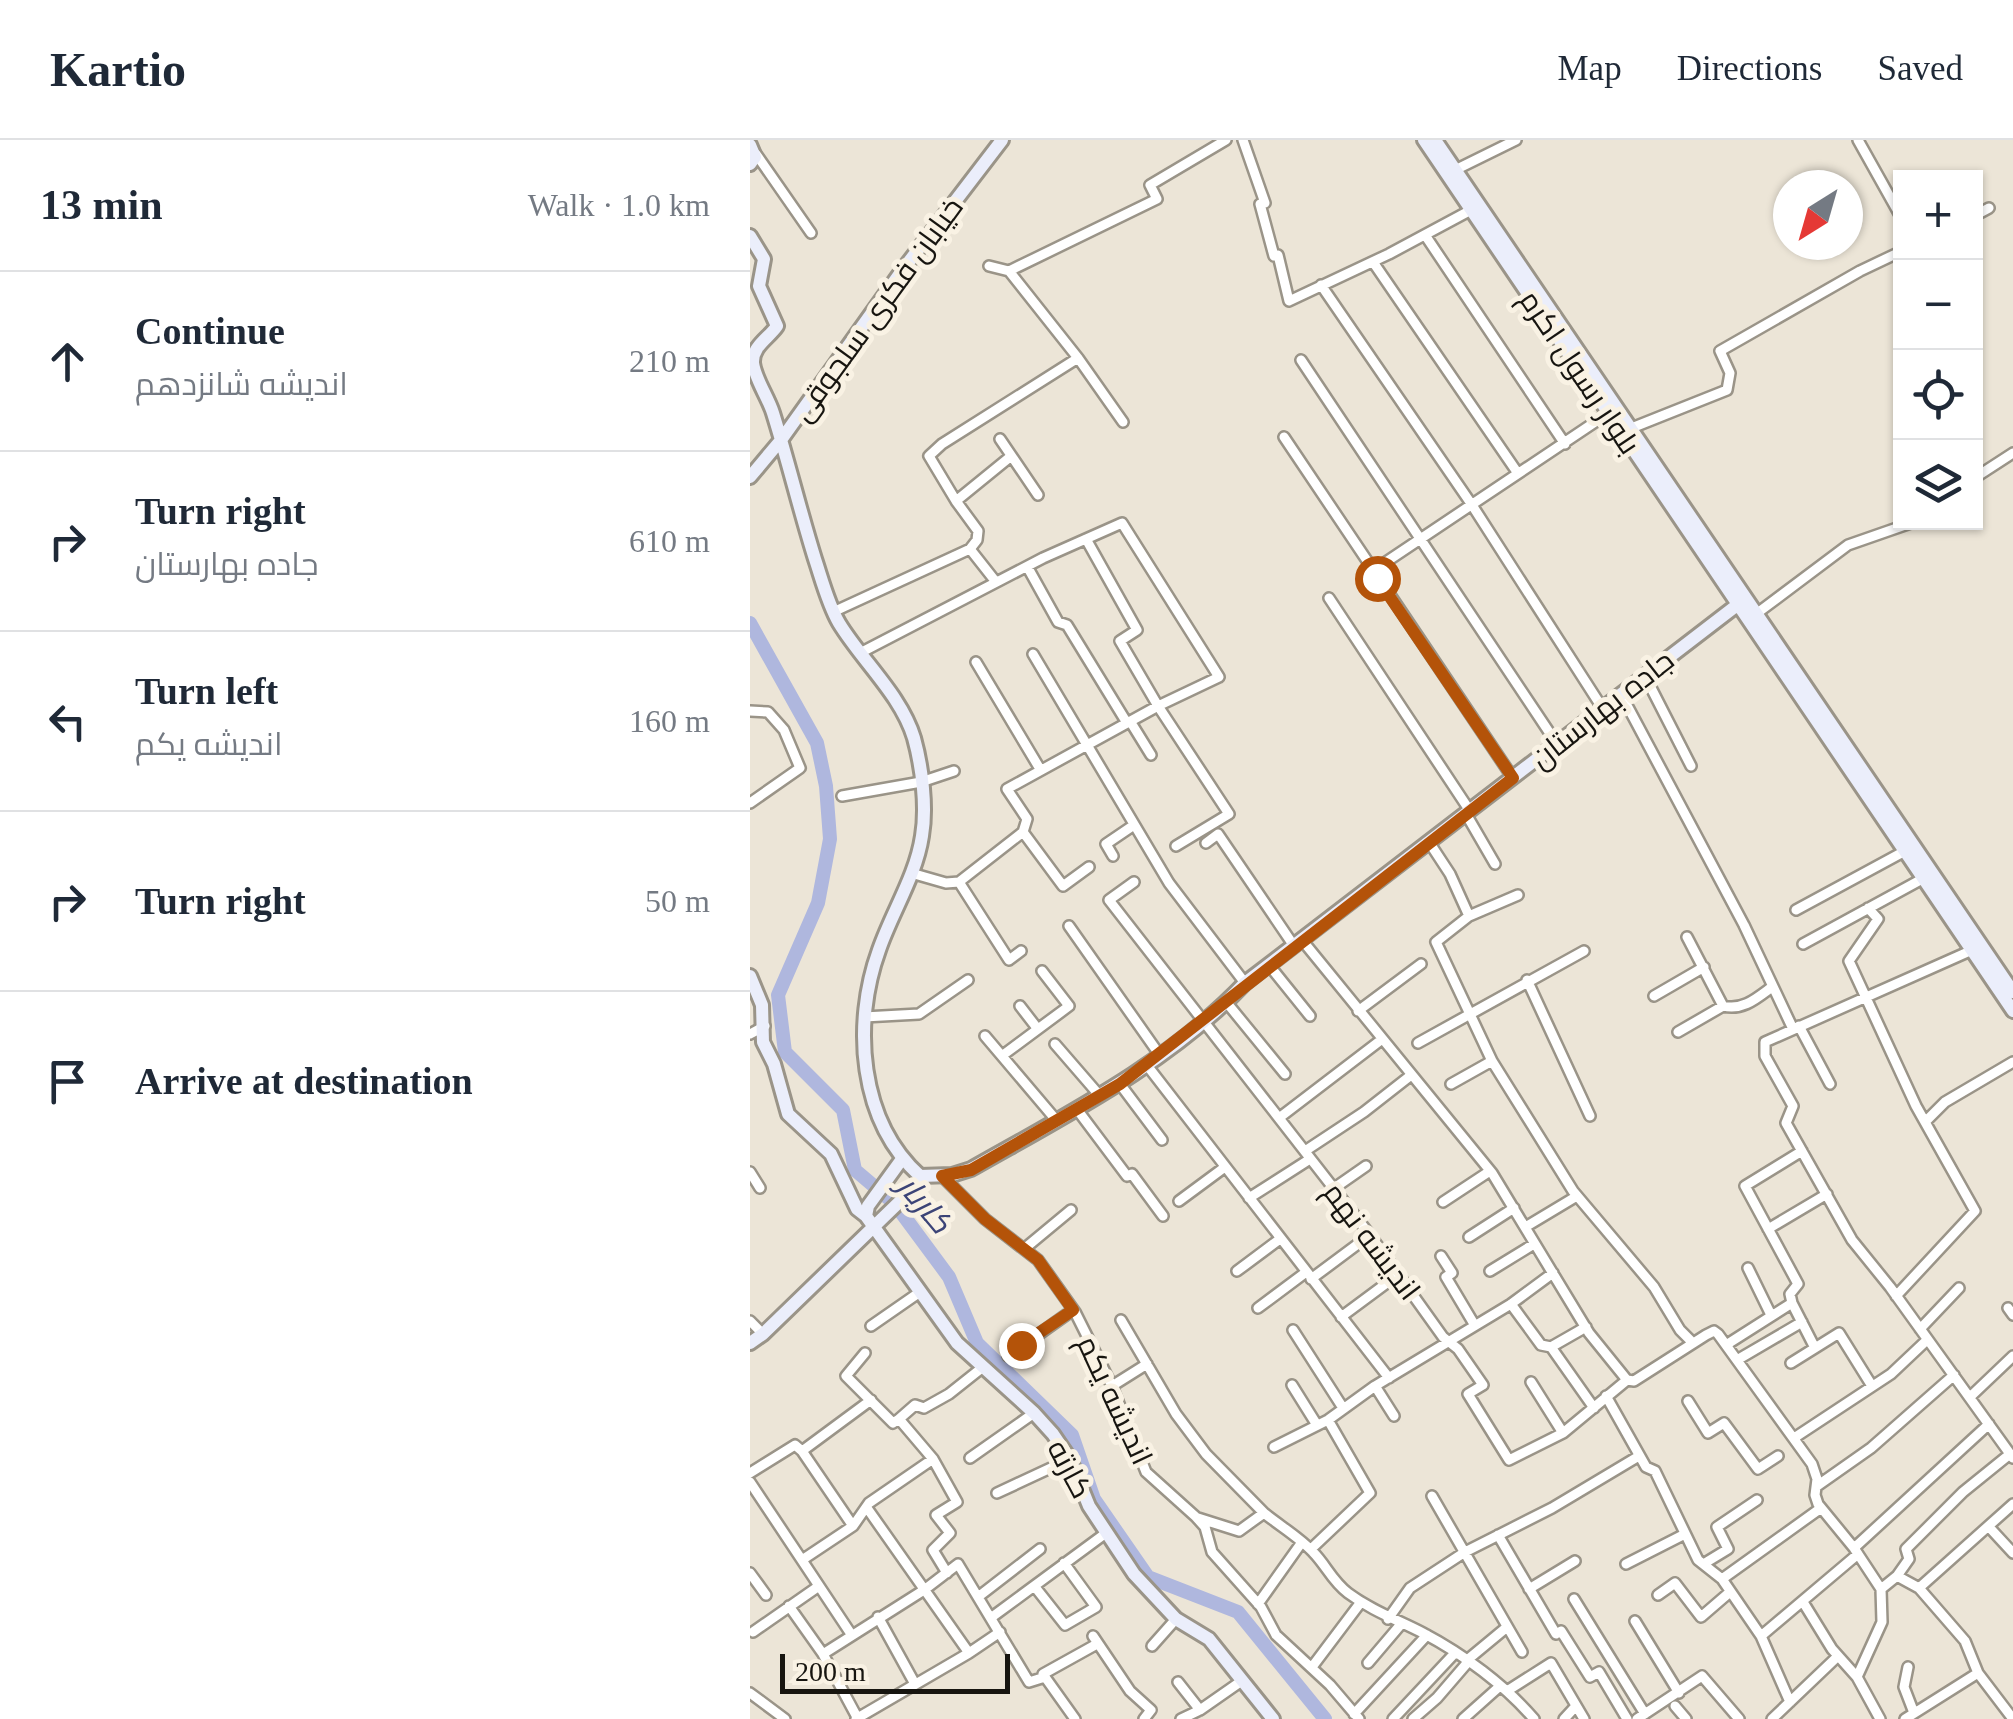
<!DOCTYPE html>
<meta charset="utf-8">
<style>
body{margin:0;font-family:"Times New Roman",Cairo,serif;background:#f2f2f3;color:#1f2937}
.controls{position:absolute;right:30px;top:30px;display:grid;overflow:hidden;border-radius:0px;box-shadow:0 2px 8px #0004}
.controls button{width:90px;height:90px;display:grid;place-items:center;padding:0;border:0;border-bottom:2px solid #e0e1e3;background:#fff;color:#1f2937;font:50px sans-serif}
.compass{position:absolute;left:1023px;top:30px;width:90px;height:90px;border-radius:50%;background:#fff;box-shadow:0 2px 8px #0004;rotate:217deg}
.scale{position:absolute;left:30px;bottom:25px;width:230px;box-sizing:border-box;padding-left:10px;border:5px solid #171510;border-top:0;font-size:28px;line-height:35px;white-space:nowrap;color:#171510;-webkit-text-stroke:8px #f9f2e4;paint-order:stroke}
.stop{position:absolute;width:30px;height:30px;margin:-22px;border:8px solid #b45309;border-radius:50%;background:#fff}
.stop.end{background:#b45309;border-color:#fff;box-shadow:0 2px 10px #0008}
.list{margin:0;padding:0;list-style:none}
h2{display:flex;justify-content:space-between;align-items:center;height:130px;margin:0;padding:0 40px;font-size:42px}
h2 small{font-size:32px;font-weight:400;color:#747a83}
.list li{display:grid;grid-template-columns:65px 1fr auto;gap:30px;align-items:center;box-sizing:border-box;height:180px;padding:0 40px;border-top:2px solid #e0e1e3}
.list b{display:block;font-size:38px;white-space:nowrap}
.list p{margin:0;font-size:32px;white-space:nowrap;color:#747a83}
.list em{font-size:32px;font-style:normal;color:#747a83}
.icon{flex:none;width:55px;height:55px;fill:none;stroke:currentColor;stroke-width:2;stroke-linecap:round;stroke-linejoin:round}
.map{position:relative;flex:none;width:1263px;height:1579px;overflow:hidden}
header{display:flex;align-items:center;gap:60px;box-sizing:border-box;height:140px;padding:0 50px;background:#fff;border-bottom:2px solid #e0e1e3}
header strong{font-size:48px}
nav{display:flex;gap:55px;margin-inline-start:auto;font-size:35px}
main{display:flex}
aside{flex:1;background:#fff}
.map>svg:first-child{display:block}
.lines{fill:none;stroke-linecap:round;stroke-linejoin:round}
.river{stroke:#afb7de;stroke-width:14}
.street-casing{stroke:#9a9488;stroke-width:14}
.secondary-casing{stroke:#9a9488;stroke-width:18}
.street{stroke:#fff;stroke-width:9}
.secondary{stroke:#ebeefb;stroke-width:12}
.route{stroke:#b45309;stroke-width:12}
.labels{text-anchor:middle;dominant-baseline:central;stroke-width:10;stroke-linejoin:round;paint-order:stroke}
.street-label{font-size:30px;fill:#171510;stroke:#f9f2e4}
.water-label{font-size:32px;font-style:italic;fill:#3c4477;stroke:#f9f2e4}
</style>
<header>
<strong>Kartio</strong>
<nav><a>Map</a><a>Directions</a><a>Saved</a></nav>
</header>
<main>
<aside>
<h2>13 min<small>Walk · 1.0 km</small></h2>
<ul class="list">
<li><svg class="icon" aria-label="ahead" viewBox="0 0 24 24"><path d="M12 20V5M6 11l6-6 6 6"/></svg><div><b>Continue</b><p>اندیشه شانزدهم</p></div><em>210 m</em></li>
<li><svg class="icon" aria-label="right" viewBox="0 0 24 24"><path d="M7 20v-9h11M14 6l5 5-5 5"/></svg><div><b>Turn right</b><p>جاده بهارستان</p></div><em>610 m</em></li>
<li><svg class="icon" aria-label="left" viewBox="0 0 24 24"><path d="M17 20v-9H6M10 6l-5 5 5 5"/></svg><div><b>Turn left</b><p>اندیشه یکم</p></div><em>160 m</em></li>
<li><svg class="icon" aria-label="right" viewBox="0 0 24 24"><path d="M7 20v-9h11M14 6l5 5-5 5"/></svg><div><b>Turn right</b></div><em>50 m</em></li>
<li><svg class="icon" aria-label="arrive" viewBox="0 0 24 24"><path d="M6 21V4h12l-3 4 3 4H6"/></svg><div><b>Arrive at destination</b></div></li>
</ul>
</aside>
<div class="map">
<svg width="1263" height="1579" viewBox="0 0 1263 1579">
<rect width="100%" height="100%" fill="#ece5d7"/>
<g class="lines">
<path class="river" d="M 0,483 L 67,603 L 76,646 L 80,699 L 68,763 L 28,855 L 35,912 L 93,970 L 105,1030 L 145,1064 L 199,1137 L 227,1203 L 322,1295 L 344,1359 L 398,1437 L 488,1472 L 575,1579"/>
<defs>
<path id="street" d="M 493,0 L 515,63 L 510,64 L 524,116 L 528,115 L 539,161 L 639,114 L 721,70
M 1108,0 L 1150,75
M 6,14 L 61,93
M 705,30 L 766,0
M 1226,75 L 1239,68
M 675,95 L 815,304
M 623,122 L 767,332
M 239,126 L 259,131 L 328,218 L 373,282
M 259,131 L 407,59 L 400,45 L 476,0
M 571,145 L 722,365 L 853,569
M 551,220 L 807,604
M 879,289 L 977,250 L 980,233 L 970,211 L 1110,131 L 1150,112
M 534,297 L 763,638
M 250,299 L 288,355
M 1226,337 L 1263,313
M 206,361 L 260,317
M 336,399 L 387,490 L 370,501 L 408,566 L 479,674 L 426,706
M 220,409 L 227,400 L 228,391 L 206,361 L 179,316 L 192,304 L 328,218
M 278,428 L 308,482 L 317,485 L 377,583
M 624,430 L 857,274
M 579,458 L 720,671
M 83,472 L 220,409 L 246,442
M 1006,474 L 1098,405 L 1164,382
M 110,513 L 293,418 L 372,383 L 469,537 L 408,566 L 257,649 L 277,679 L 273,692 L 209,742 L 196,743 L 161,733
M 283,514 L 419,743 L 495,843
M 226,522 L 290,629
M 895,536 L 941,626
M 871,554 L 994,785 L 1043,889
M 0,571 L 18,572 L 34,590 L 50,628 L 0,663
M 380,581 L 401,615
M 92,656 L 171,642 L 204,631
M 716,674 L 745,724
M 273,692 L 313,746 L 339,727
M 679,702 L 700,734 L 719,776
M 456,703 L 468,694 L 544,806
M 363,716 L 356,704 L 384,685
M 209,742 L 259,820 L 271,811
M 384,742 L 359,760 L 620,1095 L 693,1197 L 708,1209 L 733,1245 L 718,1254 L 759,1320 L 813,1293 L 877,1240 L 884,1241 L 956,1195 L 964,1191 L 968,1194 L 1062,1324 L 1067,1339 L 1065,1355 L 1068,1364 L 1104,1408 L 1131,1449 L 1132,1482 L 1107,1537 L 1130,1579
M 768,755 L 719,776 L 686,802 L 742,921 L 823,1051 L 904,1147 L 930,1190 L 943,1203
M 1118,768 L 1128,779 L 1099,821 L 1166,966 L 1225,1071 L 1146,1156
M 1046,770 L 1155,711
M 319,786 L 409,914
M 937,797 L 973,866
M 552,800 L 742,1033 L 839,1193 L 877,1240
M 1053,804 L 1174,738
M 1220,811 L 1015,902 L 1015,916 L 1043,966 L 1036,983 L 1102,1100 L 1140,1147 L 1263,1318
M 519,825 L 560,876
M 777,840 L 840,976
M 904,856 L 954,827
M 477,863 L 535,934
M 270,866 L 287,888
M 608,871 L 671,824
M 114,877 L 169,874 L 218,840
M 1049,886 L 1080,944
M 928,892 L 973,866 C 993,871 1007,858 1022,847
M 0,894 L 15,886
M 235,896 L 307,981
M 668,903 L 834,811
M 305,904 L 350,956
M 253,915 L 319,866 L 292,831
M 396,924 L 639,1238
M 370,944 L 412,1000
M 701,944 L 742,921
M 326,968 L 377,1036 L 382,1034 L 413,1076
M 529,978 L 631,900
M 1175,982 L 1195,962 L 1263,922
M 555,1011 L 614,972 L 660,936
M 0,1032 L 10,1048
M 192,1036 L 235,1079 L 288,1120 L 325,1172 L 362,1246 L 396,1332 L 446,1377 L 455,1387 L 462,1412 L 511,1467 L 526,1495 L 580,1545 L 609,1579
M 583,1049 L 616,1026
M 499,1058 L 560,1019
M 429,1061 L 475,1027
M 693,1062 L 740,1031
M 777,1086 L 827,1056
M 1018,1089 L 1077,1054
M 719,1097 L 764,1068
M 274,1109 L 321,1070
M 691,1116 L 702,1133 L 696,1137 L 724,1184
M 998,1128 L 1021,1175
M 487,1131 L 530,1099
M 740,1131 L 784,1104
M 561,1139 L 620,1095
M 1042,1163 L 1065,1208 L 1089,1193 L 1122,1246
M 761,1164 L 791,1205 L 801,1207 L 844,1268
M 508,1168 L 555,1133
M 1258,1168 L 1263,1175
M 591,1177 L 649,1134
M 371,1180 L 426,1274 L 456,1314 L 514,1373
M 0,1181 L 13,1194
M 121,1186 L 170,1152
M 1170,1189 L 1209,1148
M 543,1190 L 593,1268
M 976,1205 L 1042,1163 L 1040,1154 L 1048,1144 L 995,1046 L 1052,1011
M 801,1207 L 836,1187
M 115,1213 L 96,1236 L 143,1283 L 149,1279 L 183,1319 L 207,1362 L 186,1375 L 200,1393 L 183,1410 L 197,1433
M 258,1216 L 323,1170
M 987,1220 L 1052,1182
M 1041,1223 L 1065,1208
M 781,1242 L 813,1293
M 542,1245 L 567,1285
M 362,1246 L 397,1224
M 625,1246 L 644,1276
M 856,1256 L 896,1327 L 905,1331 L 948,1420 L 972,1439 L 1011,1496 L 1040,1562
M 1220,1257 L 1263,1216
M 938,1261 L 958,1293 L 974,1283 L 1008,1329 L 1028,1316
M 149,1279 L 165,1265 L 174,1268 L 199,1254 L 233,1227
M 1044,1298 L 1141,1234 L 1177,1200
M 524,1307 L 578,1280 L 625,1246 L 761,1164 L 803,1133
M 52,1311 L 103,1386
M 220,1318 L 284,1273
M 0,1333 L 45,1305 L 52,1311 L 121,1260
M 0,1342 L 101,1494
M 1067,1346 L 1121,1308 L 1204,1235
M 247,1353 L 320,1319
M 682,1356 L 772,1512
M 117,1368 L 219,1513
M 448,1378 L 489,1391 L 514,1373 C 530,1386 549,1397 563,1412 C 576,1425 582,1441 598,1453 C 622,1471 648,1480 673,1493 C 713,1514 755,1545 784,1579
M 1239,1387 L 1263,1413
M 748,1395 L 806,1494 L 811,1491 L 840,1537 L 849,1532 L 877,1579
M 1104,1408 L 1239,1284
M 561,1409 L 620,1353 L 578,1280
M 52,1420 L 103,1386 L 119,1363 L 183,1319
M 955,1423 L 978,1409 L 967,1387 L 1007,1360
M 876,1424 L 935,1394
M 0,1433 L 16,1455
M 1147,1436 L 1159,1419 L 1156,1409 L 1213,1352 L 1260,1314
M 972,1439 L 1071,1368
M 285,1447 L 315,1485 L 346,1467 L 314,1423
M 1169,1448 L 1215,1501 L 1228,1533 L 1263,1579
M 779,1449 L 825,1421
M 1131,1449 L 1147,1436 L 1169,1448 L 1263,1364
M 908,1455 L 925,1443 L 951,1477 L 980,1452
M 228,1457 L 290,1409
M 824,1459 L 895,1574
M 1053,1462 L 1082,1509 L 1107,1537
M 508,1464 L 552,1402
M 39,1466 L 73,1514 L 108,1579
M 128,1477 L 165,1544
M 242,1477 L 356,1393
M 638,1479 L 660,1448 L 715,1412 L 802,1368 L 889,1316
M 885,1481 L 929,1553
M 3,1492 L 69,1446
M 343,1496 L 380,1551 L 401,1570 L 394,1579
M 1011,1496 L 1108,1414
M 402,1506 L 426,1479
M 73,1514 L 174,1450 L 208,1424 L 279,1542 L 295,1537 L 325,1579
M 716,1521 L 757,1487
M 618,1523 L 652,1483
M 562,1527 L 611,1462
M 1158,1527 L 1154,1547 L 1164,1573
M 295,1537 L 293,1534 L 347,1504
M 428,1542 L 450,1570
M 757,1551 L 801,1523 L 834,1579
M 0,1553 L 35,1579
M 925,1566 L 936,1579
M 604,1574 L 677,1495
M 106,1579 L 219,1513 L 250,1492
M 431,1579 L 450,1570 L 493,1540
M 643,1579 L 704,1514
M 663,1579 L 687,1558 L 718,1522
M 713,1579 L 750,1546
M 814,1579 L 826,1566
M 887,1579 L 952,1536 L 989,1579
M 1022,1579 L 1087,1517
M 1155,1579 L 1228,1533"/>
<path id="secondary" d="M 674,0 L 1263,871
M 685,0 L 1263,852
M 0,5 L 5,17 L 0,24
M 0,96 L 14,119 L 9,146 L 27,186 C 19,198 2,206 3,223 C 5,239 18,257 23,273 C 38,321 50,371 65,419 C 72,440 78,464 89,483 C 112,521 151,555 164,598 C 172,627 177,667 172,696 C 166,736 142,772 129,810 C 102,884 109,981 170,1036 L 202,1035 L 221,1029 C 316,975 419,923 495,843 L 995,459
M 0,337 L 31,300 L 151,132 L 252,0
M 0,836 L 12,865 L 13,902 L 24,924 L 38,974 L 81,1014 L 107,1069 L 116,1076
M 152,1019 L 118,1066 L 116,1076 L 207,1203 L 284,1273 L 303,1294 L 320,1319 L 339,1366 L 384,1434 L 426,1479 L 459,1499 L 523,1579
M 0,1203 L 13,1194 L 174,1038"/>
</defs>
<use href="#street" class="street-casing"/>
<use href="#secondary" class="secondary-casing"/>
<use href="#street" class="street"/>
<use href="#secondary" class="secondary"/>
</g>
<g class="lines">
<path class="route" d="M 271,1205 L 323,1170 L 288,1120 L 235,1079 L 192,1036 L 221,1030 L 370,944 L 763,638 L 627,438"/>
</g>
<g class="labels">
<g class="street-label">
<text transform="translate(127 169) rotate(-54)">خیابان فکری سلجوقی</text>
<text transform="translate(830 232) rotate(56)">بلوار رسول اکرم</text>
<text transform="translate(852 569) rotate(-38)">جاده بهارستان</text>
<text transform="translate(622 1101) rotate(53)">اندیشه نهم</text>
<text transform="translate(365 1260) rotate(65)">اندیشه یکم</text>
<text transform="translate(320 1329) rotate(62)">کارته</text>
</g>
<g class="water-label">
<text transform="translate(175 1064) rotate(50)">کاربار</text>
</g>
</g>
</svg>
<div class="controls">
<button>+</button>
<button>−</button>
<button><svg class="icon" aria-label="locate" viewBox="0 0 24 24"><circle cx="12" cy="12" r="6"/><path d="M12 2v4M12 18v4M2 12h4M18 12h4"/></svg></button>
<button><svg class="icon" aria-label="layers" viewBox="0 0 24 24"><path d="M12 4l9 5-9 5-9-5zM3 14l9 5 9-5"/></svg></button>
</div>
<svg class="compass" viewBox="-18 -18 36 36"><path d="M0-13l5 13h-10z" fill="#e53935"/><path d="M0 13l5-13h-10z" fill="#747a83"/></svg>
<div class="scale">200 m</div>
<div class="stop" style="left:627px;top:438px"></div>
<div class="stop end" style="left:271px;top:1205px"></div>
</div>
</main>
